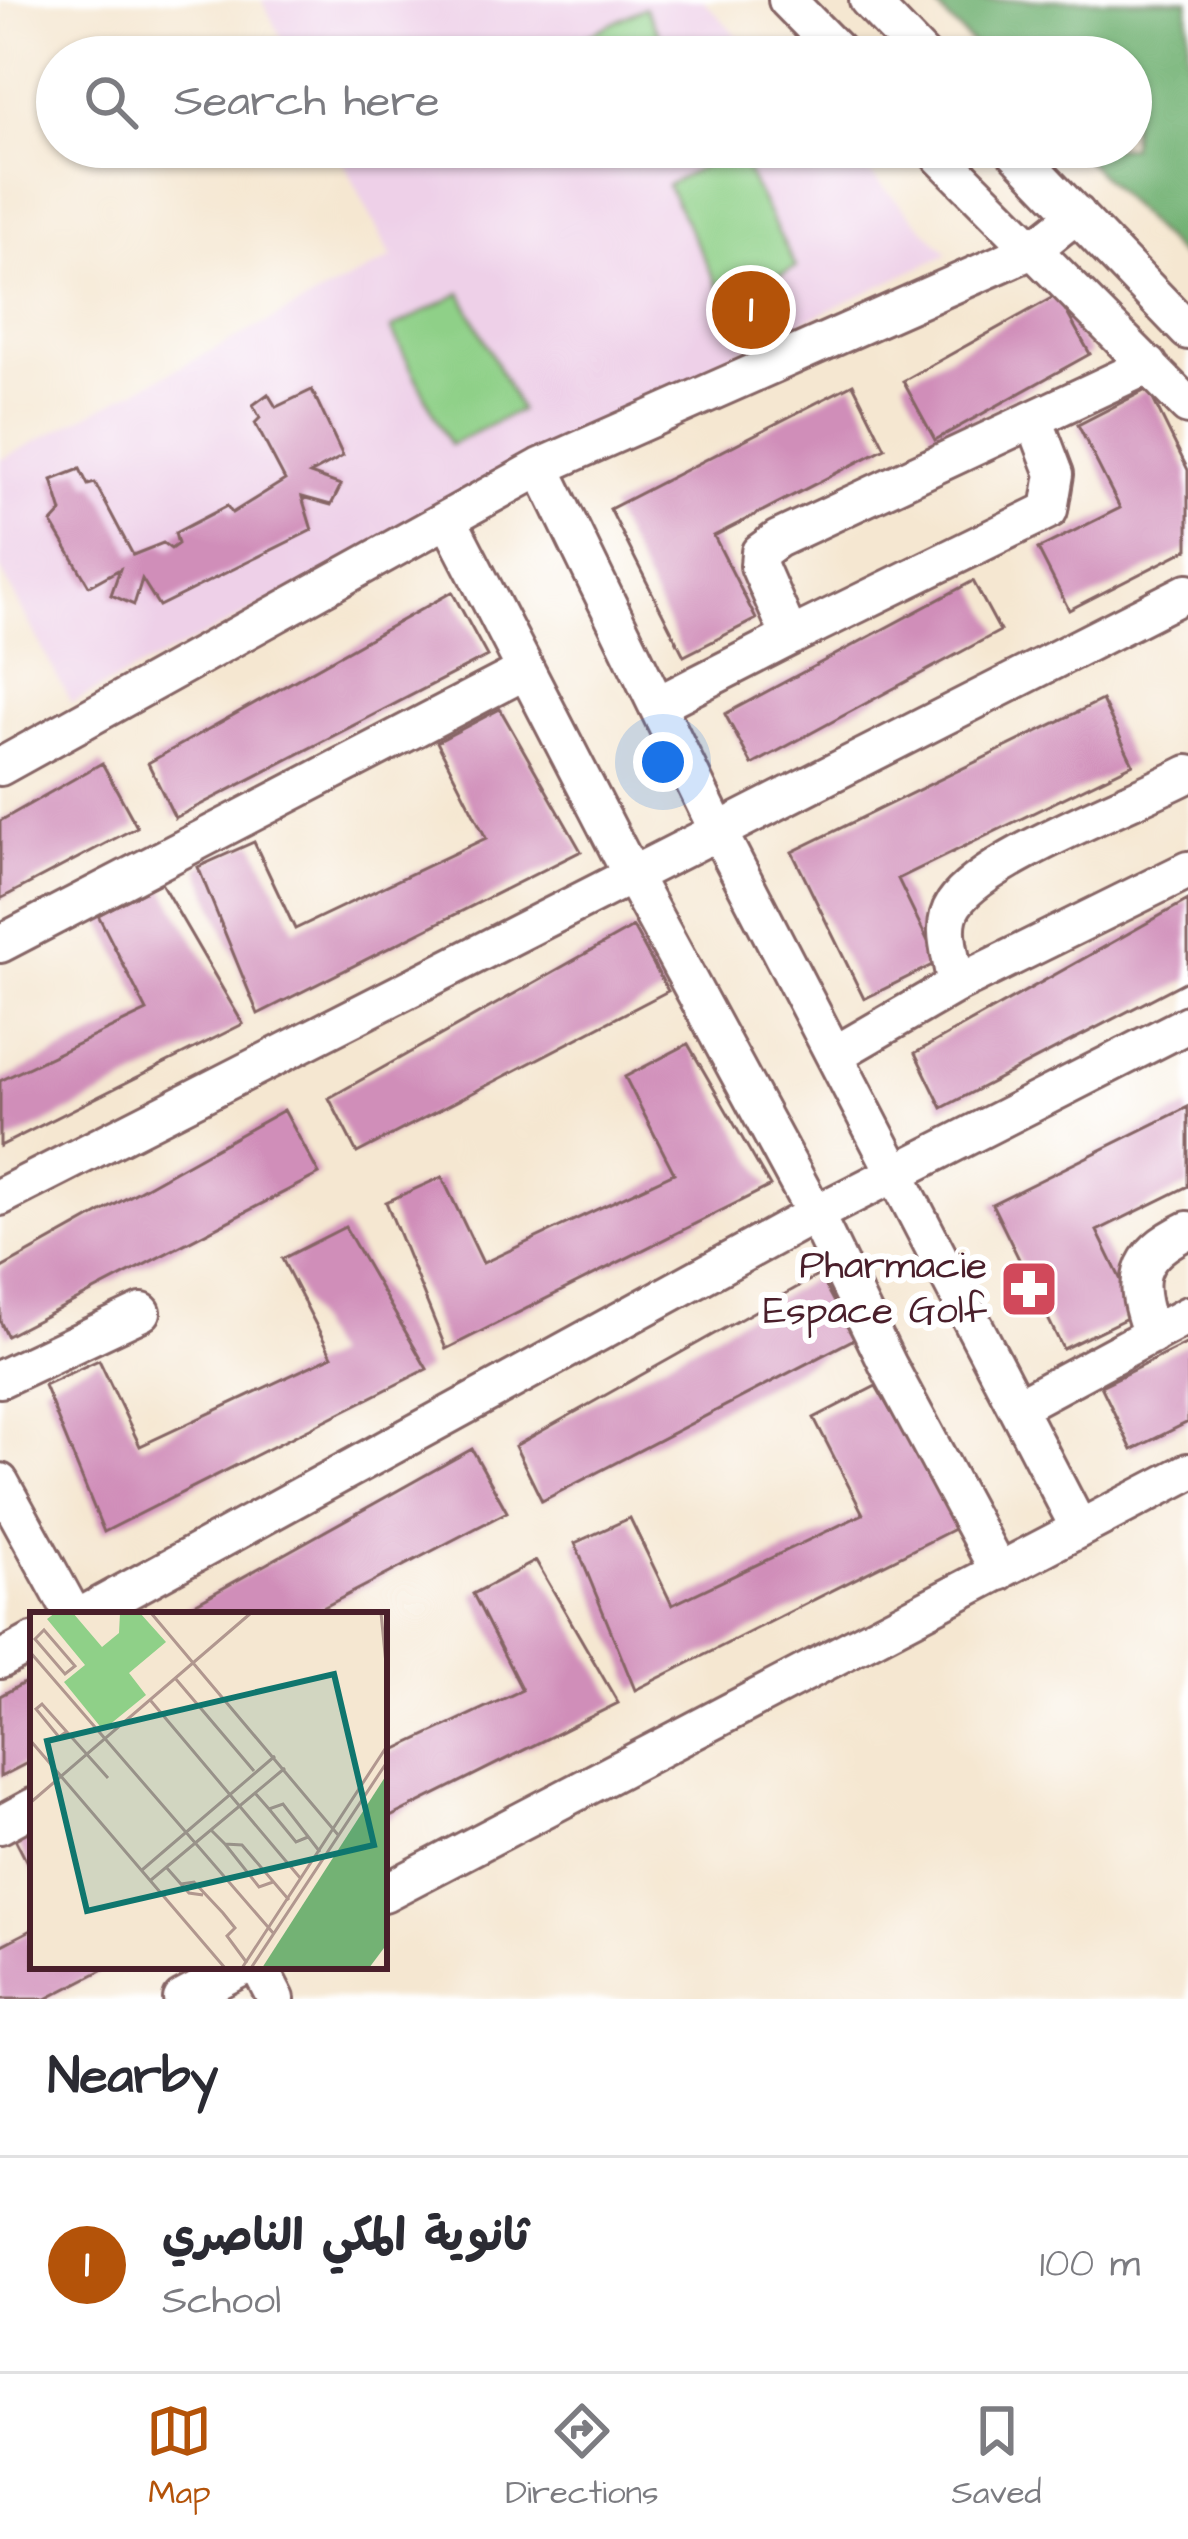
<!DOCTYPE html>
<meta charset="utf-8">
<style>
body{margin:0;font-family:"Architects Daughter","Playpen Sans Arabic",sans-serif;background:#f7f7f7;color:#2b2b33}
.you{position:absolute;left:663px;top:762px;width:42px;height:42px;margin:-30px;border:9px solid #fff;border-radius:50%;background:#1a73e8;box-shadow:0 0 0 18px #1a73e833}
.badge{display:grid;place-items:center;width:78px;height:78px;border-radius:50%;background:#b45309;color:#fff;font-size:39px;font-weight:700}
.pin{position:absolute;translate:-50% -50%;border:6px solid #fff;box-shadow:0 3px 12px #0006}
.list{margin:0;padding:0;list-style:none}
h2{display:flex;justify-content:space-between;align-items:center;height:156px;margin:0;padding:0 48px;font-size:51px}
h2 small{font-size:39px;font-weight:400;color:#7c7c81}
.list li{display:grid;grid-template-columns:78px 1fr auto;gap:36px;align-items:center;box-sizing:border-box;height:216px;padding:0 48px;border-top:3px solid #e1e1e2}
.list b{display:block;font-size:45px;white-space:nowrap}
.list p{margin:0;font-size:39px;white-space:nowrap;color:#7c7c81}
.list em{font-size:39px;font-style:normal;color:#7c7c81}
.icon{flex:none;width:66px;height:66px;fill:none;stroke:currentColor;stroke-width:2;stroke-linecap:round;stroke-linejoin:round}
.map{position:relative;flex:none;width:1188px;height:1999px;overflow:hidden}
.search{position:absolute;background:#fff;box-shadow:0 3px 9px #0004;left:36px;right:36px;top:36px;height:132px;display:flex;align-items:center;gap:30px;box-sizing:border-box;padding:0 42px;border-radius:66px;color:#7c7c81;font-size:45px}
.sheet{height:372px;background:#fff}
nav{display:flex;justify-content:space-around;align-items:center;box-sizing:border-box;height:168px;border-top:3px solid #e1e1e2;background:#fff;font-size:33px;color:#7c7c81}
nav a{display:grid;justify-items:center;gap:6px}
nav .on{color:#b45309}
.map>svg:first-child{display:block}
.built{fill:#eed0e8}
.green{fill:#8fd088;stroke:#6c785a;stroke-width:3}
.forest{fill:#73b274;stroke:#5e6850;stroke-width:3}
.building{fill:#d08eb9}
.lines{fill:none;stroke-linecap:round;stroke-linejoin:round}
.minor-casing{stroke:#866565;stroke-width:42}
.minor{stroke:#fff;stroke-width:36}
.labels{text-anchor:middle;dominant-baseline:central;stroke-width:12;stroke-linejoin:round;paint-order:stroke}
.poi-label{font-size:39px;fill:#4a1f2b;stroke:#fff;text-anchor:end}
.inset-road{fill:none;stroke:#b1978f;stroke-width:3}
.view{fill:#0f766e;fill-opacity:0.15;stroke:#0f766e;stroke-width:6}
.inset-edge{fill:none;stroke:#4a1f2b;stroke-width:6}
</style>
<div class="map">
<svg width="1188" height="1999" viewBox="0 0 1188 1999">
<rect width="100%" height="100%" fill="#fff"/>
<filter id="ink" filterUnits="userSpaceOnUse"><feTurbulence type="fractalNoise" baseFrequency=".00833" numOctaves="2"/><feDisplacementMap in="SourceGraphic" scale="24" xChannelSelector="R" yChannelSelector="G"/><feConvolveMatrix kernelMatrix="1 2 1 2 8 2 1 2 1" color-interpolation-filters="sRGB"/></filter>
<filter id="wash" filterUnits="userSpaceOnUse"><feTurbulence type="fractalNoise" baseFrequency=".004" numOctaves="4" result="noise"/><feDisplacementMap in="SourceGraphic" scale="48" xChannelSelector="R" yChannelSelector="G"/><feGaussianBlur stdDeviation="2.7" result="paint"/><feColorMatrix in="noise" values="0 0 0 0 0 0 0 0 0 0 0 0 0 0 0 0 0 1.4 0 .05"/><feComposite in="paint" operator="in"/></filter>
<g filter="url(#wash)">
<rect width="100%" height="100%" fill="#f5e7d1"/>
<path class="built" d="M 262,0 L 703,0 L 758,57 L 291,57 Z
M 336,147 L 845,147 L 948,254 L 707,367 L 712,377 L 71,703 L 0,568 L 0,460 L 392,258 Z"/>
<path class="green" d="M 645,7 L 671,57 L 583,57 L 575,42 Z
M 736,150 L 796,267 L 726,302 L 667,185 Z
M 461,293 L 520,410 L 450,445 L 391,329 Z"/>
<path class="forest" d="M 930,0 L 1188,0 L 1188,264 L 1073,147 L 1131,147 L 1131,57 L 985,57 Z"/>
<g id="blocks">
<path class="building" d="M 1057,295 L 1090,354 L 935,440 L 903,381 Z
M 853,384 L 885,448 L 714,536 L 756,619 L 684,656 L 610,509 Z
M 1148,389 L 1188,470 L 1188,549 L 1069,610 L 1038,549 L 1120,508 L 1078,425 Z
M 312,390 L 343,456 L 310,474 L 341,485 L 331,505 L 302,497 L 312,530 L 159,606 L 142,579 L 134,605 L 111,595 L 120,569 L 89,586 L 52,523 L 62,512 L 52,480 L 80,469 L 88,485 L 95,483 L 133,555 L 163,543 L 171,549 L 178,544 L 175,533 L 227,506 L 232,513 L 285,480 L 255,423 L 260,418 L 253,405 L 268,394 L 276,407 Z
M 973,581 L 1000,631 L 752,765 L 725,714 Z
M 452,592 L 487,656 L 175,818 L 148,763 Z
M 1102,700 L 1133,764 L 898,879 L 938,962 L 864,999 L 792,852 Z
M 500,709 L 581,851 L 258,1014 L 198,867 L 254,842 L 295,929 L 486,838 L 437,742 Z
M 102,763 L 137,827 L 0,899 L 0,821 Z
M 161,883 L 243,1024 L 0,1146 L 0,1081 L 147,1011 L 98,915 Z
M 1188,900 L 1188,980 L 942,1108 L 915,1053 Z
M 633,927 L 668,991 L 357,1153 L 329,1098 Z
M 688,1044 L 770,1186 L 446,1349 L 386,1202 L 442,1177 L 483,1263 L 674,1173 L 625,1077 Z
M 1188,1107 L 1188,1186 L 1097,1231 L 1137,1313 L 1063,1349 L 992,1204 Z
M 284,1110 L 319,1174 L 7,1336 L 0,1321 L 0,1269 Z
M 345,1227 L 427,1369 L 104,1532 L 44,1385 L 99,1360 L 140,1446 L 332,1356 L 282,1259 Z
M 819,1275 L 854,1339 L 542,1501 L 515,1446 Z
M 1188,1343 L 1188,1422 L 1132,1450 L 1101,1386 Z
M 876,1386 L 958,1527 L 635,1690 L 575,1543 L 630,1518 L 672,1605 L 863,1514 L 814,1418 Z
M 472,1449 L 507,1512 L 309,1615 L 175,1615 Z
M 536,1561 L 618,1703 L 384,1820 L 384,1755 L 522,1690 L 473,1594 Z
M 33,1678 L 33,1760 L 0,1777 L 0,1696 Z
M 33,1825 L 33,1874 L 13,1835 Z
M 33,1929 L 33,1966 L 110,1966 L 46,1999 L 0,1999 L 0,1946 Z"/>
</g>
</g>
<g filter="url(#ink)">
<use href="#blocks" fill-opacity="0" stroke="#866565" stroke-width="3"/>
<g class="lines">
<defs>
<path id="minor" d="M 787,0 L 843,57
M 868,0 L 923,57
M 931,147 L 1188,406
M 1011,147 L 1188,331
M 541,467 L 718,831 L 1079,1528
M 448,519 L 631,874 L 815,1214 L 888,1365 L 999,1572
M 790,637 L 1049,510 L 1055,474 L 1034,419
M 657,705 L 790,637 L 759,566 L 760,552 L 778,539 L 1149,365
M 0,767 L 541,467 L 1032,250 L 1077,214
M 0,944 L 525,671
M 955,985 L 1188,870
M 836,1054 L 955,985 C 954,960 938,928 954,904 C 984,858 1133,803 1188,774
M 0,1197 L 1188,592
M 1152,1335 C 1132,1281 1134,1256 1188,1230
M 0,1379 L 142,1312
M 1017,1407 L 1188,1315
M 0,1482 L 73,1615
M 83,1615 L 815,1214 L 1188,1024
M 0,1660 L 33,1642
M 0,1825 L 33,1807
M 384,1893 L 1188,1472
M 259,1966 L 276,1999
M 182,1999 L 245,1966"/>
</defs>
<use href="#minor" class="minor-casing"/>
<use href="#minor" class="minor"/>
</g>
</g>
<defs>
<symbol id="pharmacy-square" viewBox="-11 -11 22 22"><rect x="-9" y="-9" width="18" height="18" rx="4" fill="#d1495b" stroke="#fff"/><path d="M-2-6h4v4h4v4h-4v4h-4v-4h-4v-4h4Z" fill="#fff"/></symbol>
</defs>
<g fill-rule="evenodd">
<use href="#pharmacy-square" x="996" y="1256" width="66" height="66"/>
</g>
<g class="labels">
<g class="poi-label">
<text x="987" y="1267">Pharmacie<tspan x="987" dy="45">Espace Golf</tspan></text>
</g>
</g>
<g transform="translate(30 1612)">
<rect width="357" height="357" fill="#f5e7d1"/>
<path d="M 25,1 L 43,1 L 72,35 L 89,21 L 90,1 L 110,1 L 136,30 L 99,61 L 116,83 L 73,118 L 34,70 L 55,53 L 17,7 Z" fill="#8fd088"/>
<path d="M 357,162 L 357,332 L 339,356 L 232,356 Z" fill="#73b274"/>
<path class="inset-road" d="M 121,1 L 309,224M 351,1 L 357,62M 14,18 L 45,54 L 35,62 L 5,27 ZM 0,40 L 244,322M 145,66 L 224,159M 121,89 L 271,267M 36,120 L 29,125 L 6,97 L 12,92 L 78,166M 0,128 L 195,356M 225,181 L 239,197 L 253,192 L 290,240M 0,191 L 221,1M 239,197 L 266,230 L 278,225M 182,219 L 195,232 L 212,233 L 259,288M 195,232 L 229,275 L 243,270M 136,255 L 159,281 L 173,283M 112,258 L 245,144M 121,268 L 255,156M 151,272 L 164,270 L 193,301 L 205,316 L 197,324 L 217,351M 212,356 L 357,134M 221,356 L 357,150"/>
<path class="view" d="M 304,62 L 344,233 L 57,299 L 17,129 Z"/>
<rect width="357" height="357" class="inset-edge"/>
</g>
</svg>
<div class="you"></div>
<div class="pin badge" style="left:751px;top:310px">1</div>
<div class="search"><svg class="icon" aria-label="search" viewBox="0 0 24 24"><circle cx="10" cy="10" r="6"/><path d="M15 15l6 6"/></svg>Search here</div>
</div>
<section class="sheet">
<h2>Nearby<small></small></h2>
<ul class="list">
<li><span class="badge">1</span><div><b>ثانوية المكي الناصري</b><p>School</p></div><em>100 m</em></li>
</ul>
</section>
<nav>
<a class="on"><svg class="icon" aria-label="map" viewBox="0 0 24 24"><path d="M3 6l6-2 6 2 6-2v14l-6 2-6-2-6 2zM9 4v14M15 6v14"/></svg>Map</a>
<a><svg class="icon" aria-label="directions" viewBox="0 0 24 24"><path d="M12 3l9 9-9 9-9-9zM9 14v-3h6M13 9l2 2-2 2"/></svg>Directions</a>
<a><svg class="icon" aria-label="saved" viewBox="0 0 24 24"><path d="M7 4h10v16l-5-4-5 4z"/></svg>Saved</a>
</nav>
